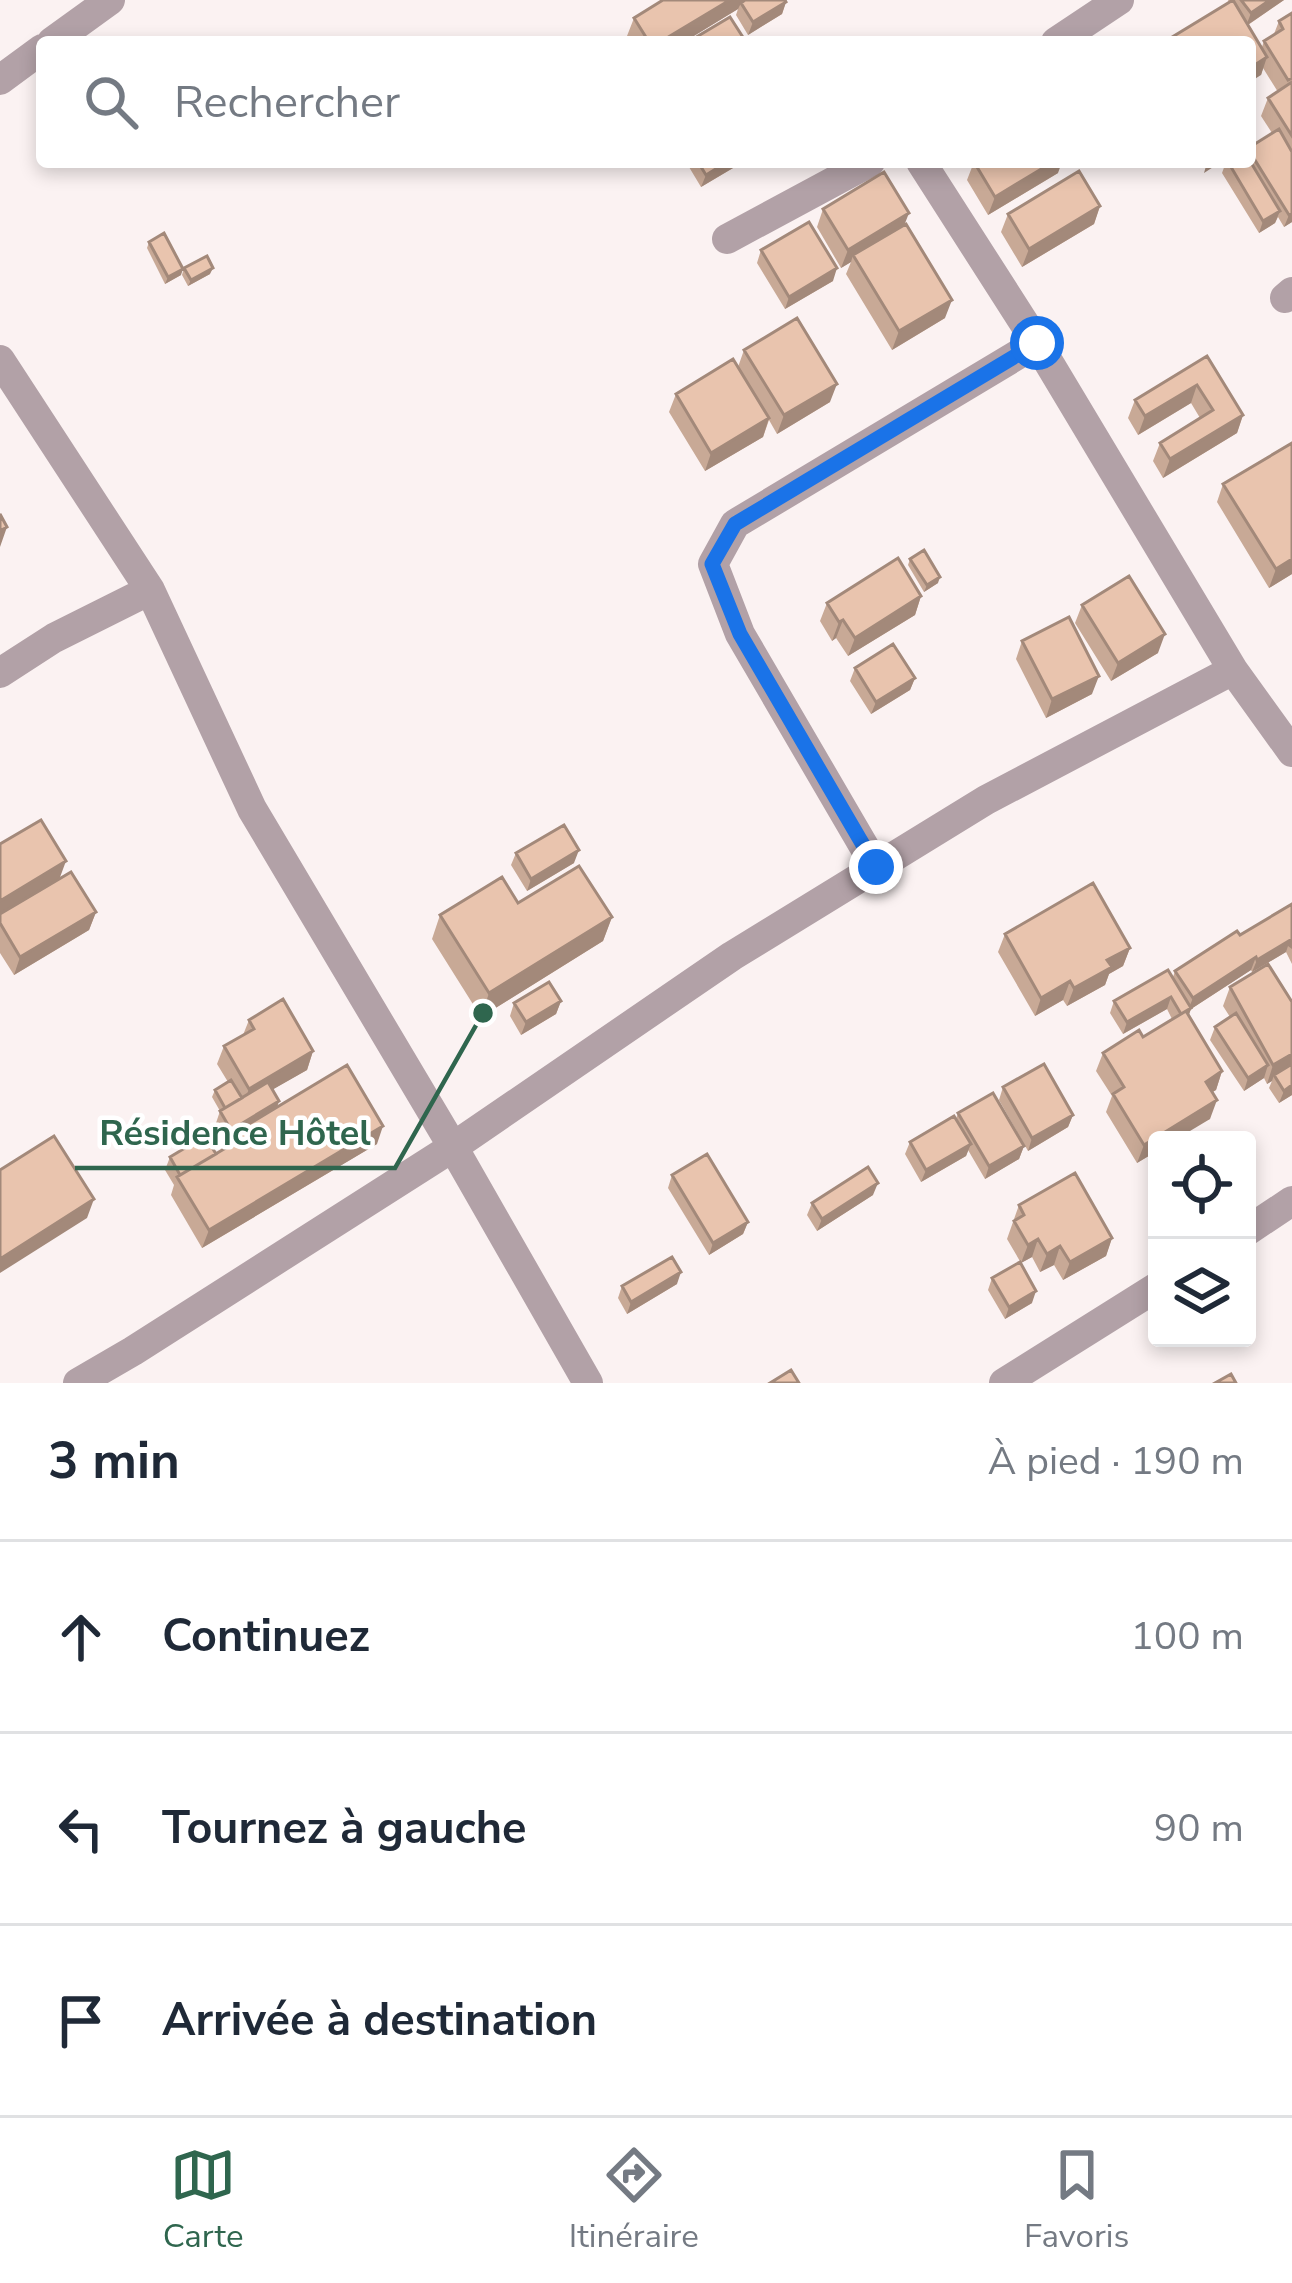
<!DOCTYPE html>
<html lang="fr">
<meta charset="utf-8">
<style>
body{margin:0;font-family:"Nunito Sans",sans-serif;background:#f6f6f7;color:#1f2937}
.controls{position:absolute;right:36px;bottom:36px;display:grid;overflow:hidden;border-radius:12px;box-shadow:0 6px 18px #0003}
.controls button{width:108px;height:108px;display:grid;place-items:center;padding:0;border:0;border-bottom:3px solid #e0e1e3;background:#fff;color:#1f2937;font:60px sans-serif}
.stop{position:absolute;width:36px;height:36px;margin:-27px;border:9px solid #1a73e8;border-radius:50%;background:#fff}
.stop.end{background:#1a73e8;border-color:#fff;box-shadow:0 3px 12px #0008}
.list{margin:0;padding:0;list-style:none}
h2{display:flex;justify-content:space-between;align-items:center;height:156px;margin:0;padding:0 48px;font-size:51px}
h2 small{font-size:39px;font-weight:400;color:#747a83}
.list li{display:grid;grid-template-columns:78px 1fr auto;gap:36px;align-items:center;box-sizing:border-box;height:192px;padding:0 48px;border-top:3px solid #e0e1e3}
.list b{display:block;font-size:45px;white-space:nowrap}
.list em{font-size:39px;font-style:normal;color:#747a83}
.icon{flex:none;width:66px;height:66px;fill:none;stroke:currentColor;stroke-width:2;stroke-linecap:round;stroke-linejoin:round}
.map{position:relative;flex:none;width:1292px;height:1383px;overflow:hidden}
.search{position:absolute;background:#fff;box-shadow:0 6px 18px #0003;left:36px;right:36px;top:36px;height:132px;display:flex;align-items:center;gap:30px;box-sizing:border-box;padding:0 42px;border-radius:12px;color:#747a83;font-size:45px}
.sheet{height:732px;background:#fff}
nav{display:flex;justify-content:space-around;align-items:center;box-sizing:border-box;height:168px;border-top:3px solid #e0e1e3;background:#fff;font-size:33px;color:#747a83}
nav a{display:grid;justify-items:center;gap:6px}
nav .on{color:#2f664e}
.map>svg:first-child{display:block}
.lines{fill:none;stroke-linecap:round;stroke-linejoin:round}
.minor{stroke:#b2a1a7;stroke-width:30}
.wall{fill:#c8a996}
.shaded-wall{fill:#a3897a}
.building{fill:#e9c4ae;stroke:#a3897a;stroke-width:3}
.route{stroke:#1a73e8;stroke-width:15}
.leader{fill:none;stroke:#2f664e;stroke-width:4.5}
.callout-dot{fill:#2f664e;stroke:#fff;stroke-width:4.5}
.callout-label{font-size:36px;text-anchor:middle;font-weight:bold;fill:#2f664e;stroke:#fff;stroke-width:9;stroke-linejoin:round;paint-order:stroke}
</style>
<div class="map">
<svg width="1292" height="1383" viewBox="0 0 1292 1383">
<rect width="100%" height="100%" fill="#fbf2f2"/>
<g class="lines">
<path class="minor" d="M 52,42 L 110,0
M 1056,42 L 1119,0
M 0,80 L 42,49
M 921,162 L 1037,343 L 1233,670 L 1292,752
M 727,239 L 870,162
M 1285,298 L 1292,292
M 0,360 L 150,590 L 252,809 L 453,1147 L 588,1383
M 0,673 L 54,638 L 150,590
M 876,867 L 740,634 L 713,564 L 735,524 L 1037,343
M 1247,1231 L 1292,1201
M 78,1383 L 133,1351 L 453,1147 L 732,956 L 986,800 L 1233,670
M 1004,1383 L 1157,1287"/>
</g>
<path class="wall" d="M 663,0 L 786,2 L 782,14 L 748,35 L 736,15 L 738,9 L 684,42 L 631,42 L 627,36 L 634,18 Z
M 1228,0 L 1284,0 L 1248,25 L 1262,47 L 1264,41 L 1274,34 L 1279,21 L 1292,13 L 1292,222 L 1284,227 L 1278,217 L 1275,223 L 1259,233 L 1222,173 L 1226,162 L 1250,162 L 1250,147 L 1272,133 L 1261,116 L 1268,98 L 1278,92 L 1263,68 L 1261,75 Z
M 686,162 L 735,162 L 733,168 L 701,187 Z
M 974,162 L 1058,173 L 988,215 L 967,180 Z
M 1100,206 L 1094,224 L 1022,267 L 1001,232 L 1008,214 Z
M 823,209 L 905,225 L 945,318 L 892,350 L 846,274 L 851,262 L 841,268 L 817,227 Z
M 149,242 L 181,275 L 165,284 L 147,248 Z
M 761,250 L 833,281 L 785,309 L 757,263 Z
M 184,268 L 210,274 L 188,286 L 182,275 Z
M 744,350 L 830,402 L 777,434 L 769,420 L 763,437 L 705,471 L 669,412 L 676,394 L 738,367 Z
M 1207,356 L 1243,415 L 1237,433 L 1163,478 L 1153,461 L 1160,443 L 1200,418 L 1191,403 L 1138,435 L 1128,418 L 1135,400 Z
M 1292,443 L 1292,574 L 1269,588 L 1217,502 L 1223,484 Z
M 910,559 L 938,583 L 924,592 L 908,565 Z
M 921,596 L 915,615 L 848,656 L 836,638 L 832,641 L 820,621 L 827,603 Z
M 1082,605 L 1158,653 L 1111,681 L 1075,623 Z
M 1022,641 L 1092,694 L 1046,718 L 1016,659 Z
M 855,668 L 915,678 L 910,690 L 871,714 L 850,681 Z
M 0,844 L 60,879 L 96,912 L 89,930 L 14,975 L 0,953 Z
M 516,853 L 574,863 L 527,891 L 511,865 Z
M 518,903 L 612,917 L 603,941 L 481,1017 L 432,939 L 440,915 Z
M 1292,904 L 1292,964 L 1286,952 L 1252,972 L 1251,970 L 1191,1009 L 1188,1016 L 1222,1071 L 1216,1090 L 1212,1092 L 1210,1119 L 1157,1140 L 1157,1151 L 1137,1163 L 1106,1112 L 1112,1096 L 1096,1071 L 1103,1053 L 1143,1037 L 1172,1019 L 1167,1009 L 1123,1034 L 1110,1013 L 1114,1001 L 1173,977 L 1175,971 Z
M 1005,934 L 1130,948 L 1123,966 L 1109,974 L 1105,985 L 1067,1006 L 1063,1000 L 1035,1016 L 998,952 Z
M 1230,987 L 1292,1002 L 1292,1095 L 1279,1103 L 1269,1088 L 1272,1081 L 1267,1084 L 1264,1078 L 1244,1091 L 1210,1040 L 1215,1027 L 1230,1017 L 1223,1006 Z
M 561,1001 L 556,1014 L 521,1035 L 510,1016 L 514,1003 Z
M 249,1020 L 313,1051 L 307,1070 L 273,1089 L 279,1101 L 277,1107 L 377,1144 L 202,1248 L 171,1195 L 174,1185 L 165,1170 L 170,1157 L 216,1154 L 230,1146 L 232,1139 L 227,1142 L 216,1123 L 220,1111 L 212,1097 L 215,1090 L 228,1082 L 217,1064 L 224,1046 L 243,1035 Z
M 1003,1087 L 1073,1115 L 1068,1127 L 1028,1151 L 999,1100 Z
M 958,1113 L 1024,1146 L 1019,1159 L 985,1179 L 968,1150 L 966,1156 L 921,1182 L 905,1154 L 910,1142 L 956,1119 Z
M 672,1175 L 748,1222 L 743,1234 L 709,1255 L 668,1188 Z
M 873,1195 L 817,1231 L 807,1215 L 812,1203 Z
M 1019,1205 L 1112,1238 L 1106,1256 L 1063,1280 L 1054,1265 L 1040,1272 L 1032,1257 L 1021,1263 L 1007,1239 Z
M 992,1278 L 1032,1303 L 1005,1319 L 988,1290 Z
M 677,1284 L 627,1314 L 618,1298 L 622,1286 Z"/>
<path class="shaded-wall" d="M 730,0 L 754,0 L 741,3 L 738,9 L 684,42 L 660,42 Z
M 1270,0 L 1284,0 L 1246,26 L 1251,13 Z
M 786,2 L 782,14 L 748,35 L 753,22 Z
M 1267,57 L 1261,75 L 1250,82 L 1250,68 Z
M 727,162 L 735,162 L 733,168 L 701,187 L 706,175 Z
M 1053,162 L 1062,162 L 1058,173 L 988,215 L 995,197 Z
M 1213,162 L 1221,162 L 1204,173 L 1206,166 Z
M 1100,206 L 1094,224 L 1022,267 L 1029,249 Z
M 1280,211 L 1275,223 L 1259,233 L 1263,221 Z
M 909,213 L 902,231 L 853,255 L 851,262 L 841,268 L 848,250 Z
M 1292,213 L 1292,222 L 1284,227 L 1289,215 Z
M 213,268 L 210,274 L 188,286 L 191,280 Z
M 837,268 L 833,281 L 785,309 L 789,297 Z
M 183,269 L 181,275 L 165,284 L 168,277 Z
M 952,300 L 945,318 L 892,350 L 899,331 Z
M 837,384 L 830,402 L 777,434 L 784,415 Z
M 1197,385 L 1191,403 L 1138,435 L 1145,416 Z
M 1243,415 L 1237,433 L 1163,478 L 1170,459 Z
M 769,418 L 763,437 L 705,471 L 711,453 Z
M 7,527 L 0,547 L 0,531 Z
M 1292,559 L 1292,574 L 1269,588 L 1276,569 Z
M 940,577 L 938,583 L 924,592 L 927,585 Z
M 921,596 L 915,615 L 848,656 L 855,638 Z
M 843,620 L 836,638 L 832,641 L 839,622 Z
M 1165,634 L 1158,653 L 1111,681 L 1118,663 Z
M 1099,676 L 1092,694 L 1046,718 L 1052,699 Z
M 915,678 L 910,690 L 871,714 L 876,702 Z
M 579,850 L 574,863 L 527,891 L 531,879 Z
M 66,861 L 59,880 L 0,915 L 0,901 Z
M 96,912 L 89,930 L 14,975 L 20,957 Z
M 612,917 L 603,941 L 481,1017 L 489,993 Z
M 1292,939 L 1292,949 L 1288,946 L 1286,952 L 1252,972 L 1257,960 Z
M 1130,948 L 1123,966 L 1109,974 L 1105,985 L 1067,1006 L 1074,988 L 1107,960 Z
M 1256,957 L 1251,970 L 1191,1009 L 1187,1020 L 1181,1014 L 1188,1010 L 1193,998 Z
M 1070,981 L 1063,1000 L 1035,1016 L 1041,998 Z
M 1171,997 L 1167,1009 L 1123,1034 L 1127,1022 Z
M 561,1001 L 556,1014 L 521,1035 L 526,1022 Z
M 313,1051 L 307,1070 L 242,1107 L 249,1089 Z
M 1292,1054 L 1292,1069 L 1274,1075 L 1272,1081 L 1267,1084 L 1273,1065 Z
M 1268,1065 L 1264,1078 L 1244,1091 L 1248,1078 Z
M 1222,1071 L 1216,1090 L 1199,1100 L 1206,1082 Z
M 1292,1085 L 1292,1095 L 1279,1103 L 1284,1091 Z
M 1217,1100 L 1210,1119 L 1175,1140 L 1157,1140 L 1157,1151 L 1137,1163 L 1144,1145 Z
M 279,1101 L 275,1113 L 234,1133 L 232,1139 L 227,1142 L 231,1130 Z
M 1073,1115 L 1068,1127 L 1028,1151 L 1032,1138 Z
M 383,1126 L 377,1144 L 202,1248 L 209,1230 Z
M 971,1144 L 966,1156 L 921,1182 L 926,1170 Z
M 1024,1146 L 1019,1159 L 985,1179 L 989,1166 Z
M 878,1183 L 873,1195 L 817,1231 L 822,1219 Z
M 94,1199 L 87,1218 L 0,1273 L 0,1259 Z
M 748,1222 L 743,1234 L 709,1255 L 713,1243 Z
M 1112,1238 L 1106,1256 L 1063,1280 L 1070,1262 Z
M 1038,1239 L 1032,1257 L 1021,1263 L 1028,1245 Z
M 1060,1246 L 1054,1265 L 1040,1272 L 1047,1254 Z
M 681,1272 L 677,1284 L 627,1314 L 631,1302 Z
M 1036,1291 L 1032,1303 L 1005,1319 L 1009,1307 Z"/>
<path class="building" d="M 663,0 L 730,0 L 660,42 L 649,42 L 634,18 Z
M 745,0 L 785,0 L 786,2 L 753,22 L 741,3 Z
M 1233,0 L 1267,57 L 1250,68 L 1250,42 L 1164,42 Z
M 1241,0 L 1270,0 L 1251,13 Z
M 1292,13 L 1292,78 L 1288,80 L 1264,41 L 1283,29 L 1279,21 Z
M 730,17 L 746,42 L 688,42 Z
M 1292,82 L 1292,136 L 1268,98 Z
M 1279,129 L 1292,152 L 1292,213 L 1289,215 L 1250,152 L 1250,147 Z
M 1250,161 L 1280,211 L 1263,221 L 1228,162 Z
M 698,162 L 727,162 L 706,175 Z
M 974,162 L 1053,162 L 995,197 Z
M 1079,171 L 1100,206 L 1029,249 L 1008,214 Z
M 884,172 L 909,213 L 848,250 L 823,209 Z
M 809,222 L 837,268 L 789,297 L 761,250 Z
M 906,224 L 952,300 L 899,331 L 853,255 Z
M 164,233 L 183,269 L 168,277 L 149,242 Z
M 207,256 L 213,268 L 191,280 L 184,268 Z
M 797,318 L 837,384 L 784,415 L 744,350 Z
M 1207,356 L 1243,415 L 1170,459 L 1160,443 L 1213,410 L 1197,385 L 1145,416 L 1135,400 Z
M 733,359 L 769,418 L 711,453 L 676,394 Z
M 1292,443 L 1292,559 L 1276,569 L 1223,484 Z
M 0,514 L 7,527 L 0,531 Z
M 924,550 L 940,577 L 927,585 L 910,559 Z
M 898,558 L 921,596 L 855,638 L 843,620 L 839,622 L 827,603 Z
M 1129,576 L 1165,634 L 1118,663 L 1082,605 Z
M 1069,617 L 1099,676 L 1052,699 L 1022,641 Z
M 893,644 L 915,678 L 876,702 L 855,668 Z
M 41,820 L 66,861 L 0,901 L 0,844 Z
M 564,825 L 579,850 L 531,879 L 516,853 Z
M 579,866 L 612,917 L 489,993 L 440,915 L 502,877 L 518,903 Z
M 71,872 L 96,912 L 20,957 L 0,923 L 0,914 Z
M 1093,883 L 1130,948 L 1107,960 L 1112,967 L 1074,988 L 1070,981 L 1041,998 L 1005,934 Z
M 1292,904 L 1292,939 L 1257,960 L 1256,957 L 1193,998 L 1175,971 L 1237,931 L 1240,935 Z
M 1268,964 L 1292,1002 L 1292,1054 L 1273,1065 L 1230,987 Z
M 1168,970 L 1191,1008 L 1181,1014 L 1171,997 L 1127,1022 L 1114,1001 Z
M 549,982 L 561,1001 L 526,1022 L 514,1003 Z
M 283,999 L 313,1051 L 249,1089 L 224,1046 L 254,1029 L 249,1020 Z
M 1186,1011 L 1222,1071 L 1206,1082 L 1217,1100 L 1144,1145 L 1113,1094 L 1124,1087 L 1103,1053 L 1139,1030 L 1143,1037 Z
M 1236,1013 L 1268,1065 L 1248,1078 L 1215,1027 Z
M 1044,1064 L 1073,1115 L 1032,1138 L 1003,1087 Z
M 1292,1064 L 1292,1085 L 1284,1091 L 1274,1075 Z
M 347,1065 L 383,1126 L 209,1230 L 177,1177 L 239,1140 L 234,1133 Z
M 231,1080 L 242,1098 L 225,1108 L 215,1090 Z
M 268,1082 L 279,1101 L 231,1130 L 220,1111 Z
M 993,1093 L 1024,1146 L 989,1166 L 958,1113 Z
M 954,1116 L 971,1144 L 926,1170 L 910,1142 Z
M 54,1136 L 94,1199 L 0,1259 L 0,1170 Z
M 205,1136 L 216,1154 L 180,1175 L 170,1157 Z
M 707,1154 L 748,1222 L 713,1243 L 672,1175 Z
M 868,1167 L 878,1183 L 822,1219 L 812,1203 Z
M 1075,1173 L 1112,1238 L 1070,1262 L 1060,1246 L 1047,1254 L 1038,1239 L 1028,1245 L 1014,1221 L 1024,1215 L 1019,1205 Z
M 672,1257 L 681,1272 L 631,1302 L 622,1286 Z
M 1020,1262 L 1036,1291 L 1009,1307 L 992,1278 Z
M 791,1370 L 799,1383 L 770,1383 Z
M 1231,1374 L 1236,1383 L 1215,1383 Z"/>
<g class="lines">
<path class="route" d="M 876,867 L 740,634 L 712,564 L 735,524 L 1037,343"/>
</g>
<path class="leader" d="M483 1013L395 1168H75"/>
<circle class="callout-dot" cx="483" cy="1013" r="12"/>
<g class="callout-label">
<text x="235" y="1145">Résidence Hôtel</text>
</g>
</svg>
<div class="controls">
<button><svg class="icon" aria-label="locate" viewBox="0 0 24 24"><circle cx="12" cy="12" r="6"/><path d="M12 2v4M12 18v4M2 12h4M18 12h4"/></svg></button>
<button><svg class="icon" aria-label="layers" viewBox="0 0 24 24"><path d="M12 4l9 5-9 5-9-5zM3 14l9 5 9-5"/></svg></button>
</div>
<div class="stop" style="left:1037px;top:343px"></div>
<div class="stop end" style="left:876px;top:867px"></div>
<div class="search"><svg class="icon" aria-label="search" viewBox="0 0 24 24"><circle cx="10" cy="10" r="6"/><path d="M15 15l6 6"/></svg>Rechercher</div>
</div>
<section class="sheet">
<h2>3 min<small>À pied · 190 m</small></h2>
<ul class="list">
<li><svg class="icon" aria-label="ahead" viewBox="0 0 24 24"><path d="M12 20V5M6 11l6-6 6 6"/></svg><div><b>Continuez</b></div><em>100 m</em></li>
<li><svg class="icon" aria-label="left" viewBox="0 0 24 24"><path d="M17 20v-9H6M10 6l-5 5 5 5"/></svg><div><b>Tournez à gauche</b></div><em>90 m</em></li>
<li><svg class="icon" aria-label="arrive" viewBox="0 0 24 24"><path d="M6 21V4h12l-3 4 3 4H6"/></svg><div><b>Arrivée à destination</b></div></li>
</ul>
</section>
<nav>
<a class="on"><svg class="icon" aria-label="map" viewBox="0 0 24 24"><path d="M3 6l6-2 6 2 6-2v14l-6 2-6-2-6 2zM9 4v14M15 6v14"/></svg>Carte</a>
<a><svg class="icon" aria-label="directions" viewBox="0 0 24 24"><path d="M12 3l9 9-9 9-9-9zM9 14v-3h6M13 9l2 2-2 2"/></svg>Itinéraire</a>
<a><svg class="icon" aria-label="saved" viewBox="0 0 24 24"><path d="M7 4h10v16l-5-4-5 4z"/></svg>Favoris</a>
</nav>
